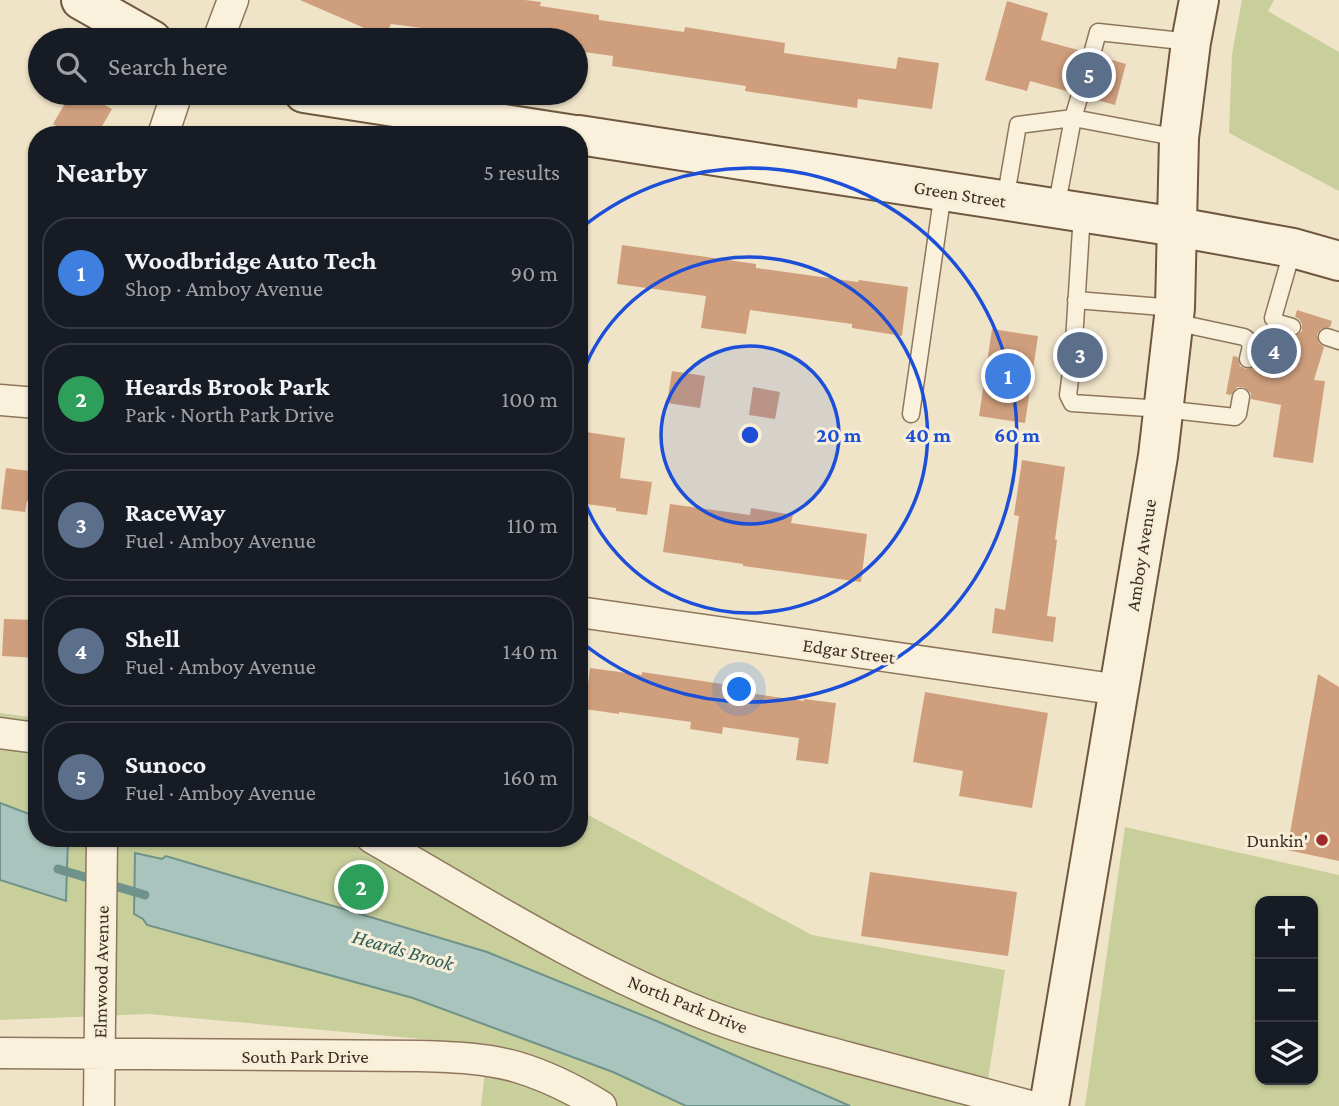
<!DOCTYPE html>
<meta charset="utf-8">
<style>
body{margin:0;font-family:"Crimson Pro",serif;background:#20242c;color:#f1f3f6}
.controls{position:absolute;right:21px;bottom:21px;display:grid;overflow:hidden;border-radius:14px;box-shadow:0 2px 5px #0004}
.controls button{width:63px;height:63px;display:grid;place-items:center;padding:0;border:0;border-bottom:2px solid #363941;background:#171b24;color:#f1f3f6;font:35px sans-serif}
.you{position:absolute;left:740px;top:690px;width:24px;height:24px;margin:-18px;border:5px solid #fff;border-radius:50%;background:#1a73e8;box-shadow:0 0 0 10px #1a73e833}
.badge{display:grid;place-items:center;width:46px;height:46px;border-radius:50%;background:#cc999b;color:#fff;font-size:23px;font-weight:700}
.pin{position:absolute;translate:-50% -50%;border:4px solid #fff;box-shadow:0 2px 7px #0006}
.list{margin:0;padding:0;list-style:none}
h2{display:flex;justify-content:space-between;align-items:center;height:91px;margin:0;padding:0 28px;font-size:30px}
h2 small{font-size:23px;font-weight:400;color:#9ea1a6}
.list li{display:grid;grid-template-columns:46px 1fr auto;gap:21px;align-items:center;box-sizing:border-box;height:112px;margin:0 14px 14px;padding:0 14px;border:2px solid #363941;border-radius:28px}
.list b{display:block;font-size:26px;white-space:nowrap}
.list p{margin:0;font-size:23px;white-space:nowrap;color:#9ea1a6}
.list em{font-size:23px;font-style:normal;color:#9ea1a6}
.icon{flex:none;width:38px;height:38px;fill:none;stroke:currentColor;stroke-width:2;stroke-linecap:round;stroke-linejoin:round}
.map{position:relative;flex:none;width:1339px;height:1106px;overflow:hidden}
.search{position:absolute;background:#171b24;box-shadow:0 2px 5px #0004;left:28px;top:28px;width:560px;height:77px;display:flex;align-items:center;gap:18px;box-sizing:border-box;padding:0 24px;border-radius:38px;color:#9ea1a6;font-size:26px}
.panel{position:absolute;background:#171b24;box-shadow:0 2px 5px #0004;left:28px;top:126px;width:560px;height:721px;border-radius:28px}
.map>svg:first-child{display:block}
.green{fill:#c9cf9b;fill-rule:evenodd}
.water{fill:#a9c4bc;stroke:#6f938a;stroke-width:2}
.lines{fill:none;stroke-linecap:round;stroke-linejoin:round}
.stream{stroke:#6f938a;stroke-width:9}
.building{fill:#cf9f7d}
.lane-casing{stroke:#8d765c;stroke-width:19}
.street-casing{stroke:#8d765c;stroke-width:33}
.secondary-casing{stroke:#6f573f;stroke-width:42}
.lane{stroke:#faf1dc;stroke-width:16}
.street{stroke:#faf1dc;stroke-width:30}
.secondary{stroke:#faf1dc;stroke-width:38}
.ring{fill:none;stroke:#1d4ed8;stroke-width:3.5}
.poi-dot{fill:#9e2a2b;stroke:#f7eed8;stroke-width:2.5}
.labels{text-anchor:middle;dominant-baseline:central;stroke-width:6;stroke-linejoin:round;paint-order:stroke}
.street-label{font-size:19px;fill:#3d2e20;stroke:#f7eed8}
.poi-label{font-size:19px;fill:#3d2e20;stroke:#f7eed8;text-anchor:end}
.water-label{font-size:21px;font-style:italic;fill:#2f5d5a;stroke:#f7eed8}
.centre{fill:#1d4ed8;stroke:#f7eed8;stroke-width:3.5}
.ring-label{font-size:21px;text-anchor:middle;font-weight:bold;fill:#1d4ed8;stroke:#f7eed8;stroke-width:6;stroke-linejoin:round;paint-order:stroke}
</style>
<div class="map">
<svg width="1339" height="1106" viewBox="0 0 1339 1106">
<rect width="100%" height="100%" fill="#f0e4c8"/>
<path class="green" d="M 1242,0 L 1274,0 L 1268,11 L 1339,52 L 1339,191 L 1229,133 L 1232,54 Z
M 0,713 L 37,718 L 37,838 L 579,838 L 579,810 L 812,935 L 1005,970 L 984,1106 L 481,1106 L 488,1045 L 148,1014 L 0,1020 Z
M 1125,827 L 1339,875 L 1339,1106 L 1085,1106 ZM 1313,901 L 1313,1080 L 1260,1080 L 1260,901 Z"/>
<path class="water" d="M 0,803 L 37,817 L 37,838 L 68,838 L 66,901 L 0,880 Z
M 135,853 L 162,859 L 166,856 L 487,952 L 659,1022 L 850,1106 L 686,1106 L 613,1072 L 413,998 L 147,925 L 143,919 L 134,914 Z"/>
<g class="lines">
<path class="stream" d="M 58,869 L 145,895"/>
</g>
<path class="building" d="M 300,0 L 525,0 L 541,2 L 540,6 L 599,15 L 599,20 L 684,32 L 685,27 L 785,43 L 784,53 L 896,69 L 898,57 L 939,63 L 932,109 L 858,99 L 857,108 L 745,91 L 746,86 L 612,66 L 613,56 L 576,51 L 576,40 L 515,40 L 391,24 L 385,37 Z
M 1007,1 L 1048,13 L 1041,40 L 1082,51 L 1082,57 L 1089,64 L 1095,64 L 1102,57 L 1126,64 L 1115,105 L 1090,98 L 1088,88 L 1082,85 L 1073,87 L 1070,92 L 1030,81 L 1027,91 L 985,80 Z
M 71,93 L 84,93 L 112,109 L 97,135 L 71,135 L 53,124 Z
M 622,245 L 756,264 L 756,268 L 858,282 L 859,280 L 908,287 L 902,336 L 852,328 L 852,324 L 750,310 L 746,334 L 701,328 L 706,296 L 617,284 Z
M 1297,310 L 1332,321 L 1330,327 L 1321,329 L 1317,334 L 1319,343 L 1324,347 L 1314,380 L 1325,381 L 1313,463 L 1273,457 L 1281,405 L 1251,399 L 1251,393 L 1243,387 L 1237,387 L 1231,395 L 1226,394 L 1233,356 L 1238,357 L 1240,366 L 1246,369 L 1255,367 L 1258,361 L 1280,366 L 1289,337 L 1295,337 L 1302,331 L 1302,324 L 1299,319 L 1295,317 Z
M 992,329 L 1038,336 L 1025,423 L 979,416 Z
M 672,371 L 705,376 L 700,408 L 667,403 Z
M 753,387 L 780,392 L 775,419 L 749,415 Z
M 579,431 L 625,438 L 620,478 L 652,482 L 647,515 L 616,511 L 616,508 L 579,503 Z
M 1022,460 L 1065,467 L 1055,539 L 1057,540 L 1047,616 L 1056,617 L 1053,642 L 992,633 L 995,608 L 1005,610 L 1019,516 L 1014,515 Z
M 6,468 L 37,472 L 37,503 L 27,501 L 25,512 L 1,509 Z
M 670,504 L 750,515 L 751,508 L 793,515 L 791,523 L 867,534 L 861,582 L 743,566 L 743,564 L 663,552 Z
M 4,619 L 37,620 L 37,658 L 2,656 Z
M 590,668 L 642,675 L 642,672 L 729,685 L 728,690 L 804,701 L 804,699 L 836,703 L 828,764 L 796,760 L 799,738 L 723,727 L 722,734 L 690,729 L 691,722 L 619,712 L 619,714 L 585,709 Z
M 1318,674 L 1339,687 L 1339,861 L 1287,850 Z
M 925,692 L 1048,713 L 1032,808 L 959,796 L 963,771 L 913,762 Z
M 870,872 L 1017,892 L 1008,956 L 861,936 Z"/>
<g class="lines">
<defs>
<path id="lane" d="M 1092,54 L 1098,32 L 1191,42
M 1080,95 L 1073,118 L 1179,138
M 1005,201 L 1018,125 L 1073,118 L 1056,209
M 1082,213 L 1073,357 L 1068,395 L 1072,403 L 1163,409 L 1235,417 L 1238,414 L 1241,397
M 1076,300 L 1175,308
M 1174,322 L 1244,337 C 1254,343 1250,349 1248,359
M 1292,327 L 1278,323 L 1273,318 L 1293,248
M 1327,337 L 1339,341
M 911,414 L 943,192"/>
<path id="street" d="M 218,40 L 233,0
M 163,135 L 177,93
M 0,400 L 37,403
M 579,612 L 1120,690
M 0,733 L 37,738
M 372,838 C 481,901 587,968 704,1014 C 750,1032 798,1044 846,1057 C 907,1073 969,1090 1030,1106
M 0,1053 L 419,1056 C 451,1057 486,1058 517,1067 C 547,1076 575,1090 601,1106
M 99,1106 L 102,838"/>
<path id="secondary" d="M 81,0 L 152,40
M 304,93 L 575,135
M 579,135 L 1177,227 L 1293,248 L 1339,261
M 1049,1106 L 1158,456 L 1175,308 L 1179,138 L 1191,42 L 1199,0"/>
</defs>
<use href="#lane" class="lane-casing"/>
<use href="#street" class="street-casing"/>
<use href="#secondary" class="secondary-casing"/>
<use href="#lane" class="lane"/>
<use href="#street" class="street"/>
<use href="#secondary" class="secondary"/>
</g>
<circle cx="750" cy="435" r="89" fill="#1d4ed8" fill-opacity=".12"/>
<g class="ring">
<circle cx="750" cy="435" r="89"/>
<path d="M579 384A178 178 0 1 1 579 486"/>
<path d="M580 229A267 267 0 1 1 580 641"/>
</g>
<circle class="poi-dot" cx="1322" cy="840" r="7"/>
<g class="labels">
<g class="street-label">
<text transform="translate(960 194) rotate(9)">Green Street</text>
<text transform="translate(1141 555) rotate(-81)">Amboy Avenue</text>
<text transform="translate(849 651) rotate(8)">Edgar Street</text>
<text transform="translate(101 972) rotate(-89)">Elmwood Avenue</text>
<text transform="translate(688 1004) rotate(22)">North Park Drive</text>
<text x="305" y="1056">South Park Drive</text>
</g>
<g class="poi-label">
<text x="1308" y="840">Dunkin'</text>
</g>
<g class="water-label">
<text transform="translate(403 950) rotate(16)">Heards Brook</text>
</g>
</g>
<circle cx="750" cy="435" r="10" class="centre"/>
<g class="ring-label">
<text x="839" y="442">20 m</text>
<text x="928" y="442">40 m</text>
<text x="1017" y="442">60 m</text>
</g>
</svg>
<div class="controls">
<button>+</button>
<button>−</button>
<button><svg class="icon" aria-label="layers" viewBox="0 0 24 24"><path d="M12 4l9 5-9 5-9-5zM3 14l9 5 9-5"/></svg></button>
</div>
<div class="you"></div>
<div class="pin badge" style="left:1008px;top:376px;background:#3f7fe0">1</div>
<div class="pin badge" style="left:361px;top:887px;background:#2e9e5b">2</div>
<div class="pin badge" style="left:1080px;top:355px;background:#5c6f8a">3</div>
<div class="pin badge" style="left:1274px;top:351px;background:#5c6f8a">4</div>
<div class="pin badge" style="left:1089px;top:75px;background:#5c6f8a">5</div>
<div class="search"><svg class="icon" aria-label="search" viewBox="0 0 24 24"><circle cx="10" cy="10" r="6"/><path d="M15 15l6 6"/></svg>Search here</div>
<section class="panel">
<h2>Nearby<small>5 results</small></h2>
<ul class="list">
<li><span class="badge" style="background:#3f7fe0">1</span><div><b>Woodbridge Auto Tech</b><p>Shop · Amboy Avenue</p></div><em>90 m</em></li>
<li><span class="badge" style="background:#2e9e5b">2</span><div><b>Heards Brook Park</b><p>Park · North Park Drive</p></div><em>100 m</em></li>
<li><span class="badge" style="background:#5c6f8a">3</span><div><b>RaceWay</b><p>Fuel · Amboy Avenue</p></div><em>110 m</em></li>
<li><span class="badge" style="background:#5c6f8a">4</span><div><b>Shell</b><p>Fuel · Amboy Avenue</p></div><em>140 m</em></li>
<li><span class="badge" style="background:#5c6f8a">5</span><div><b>Sunoco</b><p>Fuel · Amboy Avenue</p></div><em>160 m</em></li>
</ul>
</section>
</div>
